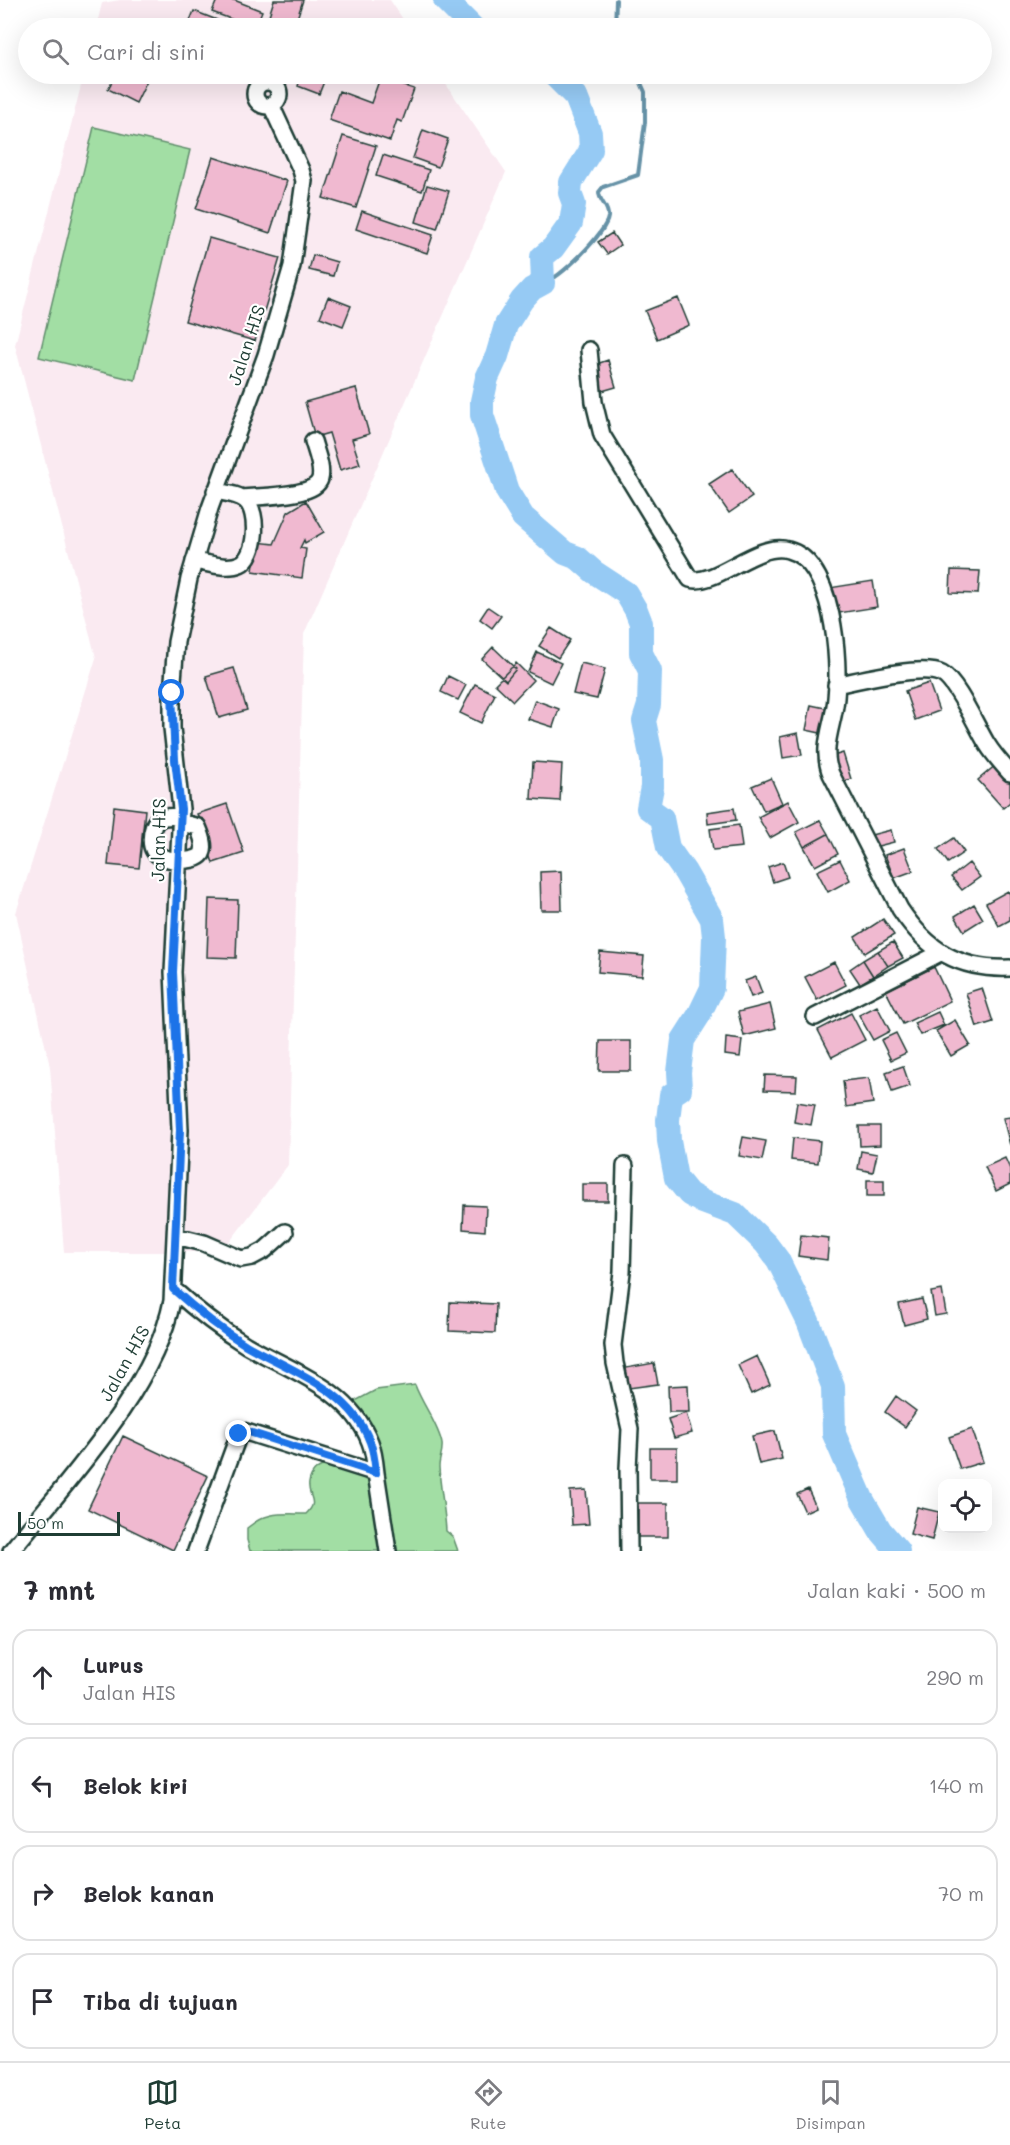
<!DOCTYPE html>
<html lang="id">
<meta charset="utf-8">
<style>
body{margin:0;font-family:Mali,sans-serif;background:#f7f7f7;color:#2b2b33}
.controls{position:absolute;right:18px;bottom:18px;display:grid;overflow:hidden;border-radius:12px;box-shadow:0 6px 24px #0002}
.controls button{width:54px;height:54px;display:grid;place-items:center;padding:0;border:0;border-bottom:2px solid #e1e1e2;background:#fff;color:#2b2b33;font:30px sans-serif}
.scale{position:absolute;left:18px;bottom:15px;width:102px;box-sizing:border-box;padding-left:6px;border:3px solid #1f3d34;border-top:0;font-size:16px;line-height:21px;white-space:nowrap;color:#1f3d34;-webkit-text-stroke:4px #fff;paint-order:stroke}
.stop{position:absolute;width:18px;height:18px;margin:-14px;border:4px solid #1a73e8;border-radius:50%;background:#fff}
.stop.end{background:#1a73e8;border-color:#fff;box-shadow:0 2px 6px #0008}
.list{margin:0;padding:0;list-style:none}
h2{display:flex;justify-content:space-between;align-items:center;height:78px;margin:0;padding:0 24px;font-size:26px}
h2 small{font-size:20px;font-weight:400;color:#7c7c81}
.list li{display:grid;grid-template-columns:39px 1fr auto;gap:18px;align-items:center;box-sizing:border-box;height:96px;margin:0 12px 12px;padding:0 12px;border:2px solid #e1e1e2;border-radius:18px}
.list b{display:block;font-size:22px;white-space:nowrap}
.list p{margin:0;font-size:20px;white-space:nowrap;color:#7c7c81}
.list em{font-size:20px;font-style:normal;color:#7c7c81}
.icon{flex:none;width:33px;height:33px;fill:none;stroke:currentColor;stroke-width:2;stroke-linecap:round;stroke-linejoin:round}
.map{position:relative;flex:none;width:1010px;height:1551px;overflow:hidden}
.search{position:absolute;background:#fff;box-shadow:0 6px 24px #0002;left:18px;right:18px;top:18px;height:66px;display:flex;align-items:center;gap:15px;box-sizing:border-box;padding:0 21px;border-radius:33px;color:#7c7c81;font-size:22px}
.sheet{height:510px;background:#fff}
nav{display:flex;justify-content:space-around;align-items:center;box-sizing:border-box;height:84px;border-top:2px solid #e1e1e2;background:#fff;font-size:16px;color:#7c7c81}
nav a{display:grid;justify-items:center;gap:3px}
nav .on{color:#1f3d34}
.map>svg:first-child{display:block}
.built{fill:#faeaf1}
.green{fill:#a2dea4;stroke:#608e6c;stroke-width:1.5}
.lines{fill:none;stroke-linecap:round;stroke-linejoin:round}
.stream{stroke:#6692a7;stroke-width:4}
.river{stroke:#96caf4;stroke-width:24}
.building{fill:#f0b9d0;stroke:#1f3d34;stroke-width:1.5}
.minor-casing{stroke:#1f3d34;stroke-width:20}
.minor{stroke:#fff;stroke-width:15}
.route{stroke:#1a73e8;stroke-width:8}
.labels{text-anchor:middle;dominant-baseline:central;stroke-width:4.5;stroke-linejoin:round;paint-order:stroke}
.street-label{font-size:18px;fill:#1f3d34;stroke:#fff}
</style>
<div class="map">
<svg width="1010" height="1551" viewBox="0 0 1010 1551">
<rect width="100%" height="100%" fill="#fff"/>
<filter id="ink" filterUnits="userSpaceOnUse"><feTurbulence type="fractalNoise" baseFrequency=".0167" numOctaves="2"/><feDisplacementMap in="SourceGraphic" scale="12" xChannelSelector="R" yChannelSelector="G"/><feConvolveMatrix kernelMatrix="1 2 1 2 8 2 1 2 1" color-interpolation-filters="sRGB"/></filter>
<g filter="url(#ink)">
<path class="built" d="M 120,0 L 390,0 L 409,28 L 96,28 L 102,3 Z
M 84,74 L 439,74 L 506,172 L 304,634 L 288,1165 L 222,1252 L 64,1252 L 50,1067 L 16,913 L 96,658 L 15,345 Z"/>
<path class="green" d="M 94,127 L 190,150 L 135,380 L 39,357 Z
M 415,1385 C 422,1404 439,1426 442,1444 C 443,1452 439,1459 439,1467 C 440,1489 445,1509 446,1531 L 453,1537 L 458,1551 L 250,1551 L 247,1540 L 247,1528 C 267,1511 281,1514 306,1514 C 320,1501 307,1497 309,1483 C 313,1455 353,1464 372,1466 L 371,1453 L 342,1408 L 376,1390 Z"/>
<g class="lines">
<path class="stream" d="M 615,28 L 616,0
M 543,283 C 558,281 606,233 608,217 C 609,206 599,202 599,192 L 603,187 L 638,175 L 645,122 L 645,92 L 637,74"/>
<path class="river" d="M 445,0 L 473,28
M 553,74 L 576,97 L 590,133 L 591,150 L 571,182 L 570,193 L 574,204 L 571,223 L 553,248 L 542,257 L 543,283 L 532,289 L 522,300 L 506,325 L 497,356 L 487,378 L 482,401 L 482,415 L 507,491 L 523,517 L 565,553 L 578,558 L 594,572 L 626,593 L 636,610 L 641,623 L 641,653 L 650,671 L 649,705 L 644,721 L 652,760 L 652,787 L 648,808 L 662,818 L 668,848 L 685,872 L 712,919 L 714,937 L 712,988 L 699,1015 L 683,1040 L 679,1072 L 680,1089 L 671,1095 L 668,1120 L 669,1141 L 676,1178 L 689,1194 L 703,1202 L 735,1214 L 766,1244 L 778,1260 L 808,1321 L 833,1386 L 834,1434 L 862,1499 L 880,1530 L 898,1551"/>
</g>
<path class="building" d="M 217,0 L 234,0 L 262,11 L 255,28 L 212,12 Z
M 274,0 L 303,0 L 294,28 L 265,28 Z
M 194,11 L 217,20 L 214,28 L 187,28 Z
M 300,21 L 326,28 L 298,28 Z
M 223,24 L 237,28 L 222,28 Z
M 116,74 L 150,74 L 136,103 L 108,89 Z
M 302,74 L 327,74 L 319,94 L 298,86 Z
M 380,78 L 414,89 L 402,122 L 397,120 L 390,141 L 329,120 L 339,91 L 371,103 Z
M 423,130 L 448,139 L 438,167 L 413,158 Z
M 343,136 L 376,146 L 356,208 L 323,198 Z
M 383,155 L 429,170 L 422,191 L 376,176 Z
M 213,157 L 287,181 L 270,233 L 196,209 Z
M 427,185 L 449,191 L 437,229 L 416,222 Z
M 362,211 L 433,235 L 427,253 L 356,229 Z
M 612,233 L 620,245 L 607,254 L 598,242 Z
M 209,238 L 280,258 L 255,341 L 185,321 Z
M 313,255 L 337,262 L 333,276 L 309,270 Z
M 328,297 L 351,306 L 343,326 L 320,317 Z
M 678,298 L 689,325 L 657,339 L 645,311 Z
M 608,360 L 616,387 L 602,391 L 594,365 Z
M 356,388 L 369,434 L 352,439 L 360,464 L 340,470 L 329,433 L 315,437 L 305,402 Z
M 732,469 L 752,497 L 729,513 L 709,484 Z
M 306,501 L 324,532 L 305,543 L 304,540 L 300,548 L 306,549 L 302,578 L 253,571 L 257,542 L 274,544 L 288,512 Z
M 951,570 L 980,571 L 978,594 L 950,593 Z
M 873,581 L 877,607 L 833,614 L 829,588 Z
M 488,607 L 501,616 L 492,628 L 480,619 Z
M 551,628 L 570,640 L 558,658 L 539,646 Z
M 493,647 L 516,669 L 506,681 L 482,659 Z
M 537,652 L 561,663 L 551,683 L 528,672 Z
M 516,663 L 533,680 L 513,701 L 495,684 Z
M 581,663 L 605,669 L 597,699 L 573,694 Z
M 234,668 L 247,710 L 219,718 L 206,676 Z
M 448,676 L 466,685 L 458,700 L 441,692 Z
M 929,683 L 939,711 L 915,720 L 905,691 Z
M 475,684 L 495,694 L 481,723 L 460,713 Z
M 535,700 L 559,709 L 553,727 L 528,719 Z
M 811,705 L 830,709 L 825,734 L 806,730 Z
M 798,733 L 802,755 L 783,758 L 780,737 Z
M 843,753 L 851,779 L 837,783 L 830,757 Z
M 533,762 L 562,764 L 560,801 L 531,799 Z
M 997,764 L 1010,779 L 1010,802 L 1003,808 L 978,780 Z
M 771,778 L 782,803 L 764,811 L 752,786 Z
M 788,801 L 799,822 L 770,838 L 758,817 Z
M 227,804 L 244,853 L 213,863 L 197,814 Z
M 114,806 L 145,810 L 139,868 L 108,865 Z
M 734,808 L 736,820 L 708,824 L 707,812 Z
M 820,820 L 828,834 L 804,847 L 796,832 Z
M 739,825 L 742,847 L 713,850 L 710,829 Z
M 891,830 L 894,842 L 874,847 L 871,835 Z
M 828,834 L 838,854 L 815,866 L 804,847 Z
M 954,838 L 964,852 L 948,863 L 938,849 Z
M 904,848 L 913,871 L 894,878 L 885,855 Z
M 840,860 L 850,880 L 828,892 L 817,871 Z
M 783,862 L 788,877 L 773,882 L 768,867 Z
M 969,863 L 980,877 L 962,890 L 951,877 Z
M 561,871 L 562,910 L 541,910 L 540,872 Z
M 1008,891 L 1010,894 L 1010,920 L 999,926 L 986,903 Z
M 209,899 L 238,900 L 236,958 L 207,957 Z
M 974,904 L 983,919 L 964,931 L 955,916 Z
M 883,919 L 894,935 L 865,953 L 855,937 Z
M 893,942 L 903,958 L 888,966 L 878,951 Z
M 878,951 L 888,966 L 873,976 L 863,960 Z
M 600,952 L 644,956 L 642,976 L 598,972 Z
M 863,960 L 873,976 L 860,984 L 850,969 Z
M 834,962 L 846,985 L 817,1000 L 805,977 Z
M 934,967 L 950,1001 L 903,1024 L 886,991 Z
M 756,977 L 762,993 L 751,997 L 745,981 Z
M 982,988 L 993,1022 L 977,1027 L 966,993 Z
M 770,1004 L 776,1028 L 744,1036 L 738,1012 Z
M 877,1006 L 890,1031 L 873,1040 L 859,1015 Z
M 938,1012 L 944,1025 L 920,1035 L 914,1023 Z
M 851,1013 L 865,1040 L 832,1057 L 818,1030 Z
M 955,1020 L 970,1045 L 951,1056 L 936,1031 Z
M 896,1033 L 906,1053 L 891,1060 L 881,1040 Z
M 726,1038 L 742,1040 L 740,1057 L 725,1055 Z
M 600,1041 L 631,1041 L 631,1071 L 599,1071 Z
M 903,1066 L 910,1086 L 892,1092 L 886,1072 Z
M 765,1075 L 797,1076 L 796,1091 L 764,1090 Z
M 869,1078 L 873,1103 L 846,1107 L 843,1081 Z
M 797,1102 L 815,1105 L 811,1125 L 794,1122 Z
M 1010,1117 L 1010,1145 L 1003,1118 Z
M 859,1126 L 880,1126 L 880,1145 L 860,1146 Z
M 743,1137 L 766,1141 L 762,1160 L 739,1156 Z
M 793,1138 L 820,1141 L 818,1163 L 791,1160 Z
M 861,1151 L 877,1154 L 873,1172 L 858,1169 Z
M 1005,1158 L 1010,1169 L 1010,1184 L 996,1191 L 985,1167 Z
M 867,1180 L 884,1180 L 884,1196 L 867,1196 Z
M 582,1184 L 608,1184 L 608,1201 L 582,1201 Z
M 464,1205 L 486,1206 L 485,1231 L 463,1229 Z
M 801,1235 L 829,1238 L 827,1260 L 798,1256 Z
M 942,1290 L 946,1314 L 935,1316 L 931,1292 Z
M 922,1299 L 927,1319 L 904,1325 L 899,1304 Z
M 450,1302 L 496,1304 L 495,1333 L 449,1331 Z
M 757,1356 L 770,1385 L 751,1394 L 738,1365 Z
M 654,1363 L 658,1384 L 629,1388 L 626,1368 Z
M 688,1385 L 689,1412 L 669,1412 L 668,1386 Z
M 896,1396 L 916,1411 L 905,1427 L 885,1412 Z
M 686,1413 L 692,1433 L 674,1438 L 668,1419 Z
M 972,1429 L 983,1462 L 960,1469 L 949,1437 Z
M 775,1431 L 782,1459 L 759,1464 L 752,1436 Z
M 123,1436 L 208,1476 L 173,1550 L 88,1509 Z
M 650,1448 L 677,1448 L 677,1479 L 650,1479 Z
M 808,1489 L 816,1507 L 805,1512 L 797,1494 Z
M 586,1490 L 589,1524 L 572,1525 L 570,1491 Z
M 638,1503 L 668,1503 L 668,1537 L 638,1537 Z
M 917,1507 L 939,1512 L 932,1540 L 910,1534 Z"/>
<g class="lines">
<defs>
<path id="minor" d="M255 94a12 12 0 1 1 24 0a12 12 0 1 1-24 0Z
M 589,350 L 594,402 L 602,435 L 690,579 C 715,587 757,541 788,550 C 834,562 840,660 836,698 C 834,724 820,747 831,774 L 900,909 C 928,951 959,970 1010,968
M 243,498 C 260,496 315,497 320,479 C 323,468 316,452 313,441
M 194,561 C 208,563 227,570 240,564 C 257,557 259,512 246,501 C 239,494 225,493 215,491
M 836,685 C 859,680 923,664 942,674 C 957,682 977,728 987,744 C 993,754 1002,764 1010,773
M 180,822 L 198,827 C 201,834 206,846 202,854 C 195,864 160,862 154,851 C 150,845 151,834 153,828 C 156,815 170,816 180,817
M 815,1017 L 940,953
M 625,1166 L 622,1272 L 613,1345 L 615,1363 L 630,1429 L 628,1468 L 629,1551
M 176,1236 L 204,1243 L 241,1259 L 252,1257 L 265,1250 L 285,1232
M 173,1289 C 196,1310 220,1329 246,1345 C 291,1371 350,1389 370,1442 C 374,1452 375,1463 376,1473
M 11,1551 C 66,1482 155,1389 172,1301 L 180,1130 L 173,972 L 181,809 L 172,728 L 172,693 L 176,642 L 189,579 L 210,508 L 266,355 L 292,266 L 304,181 L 301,170 L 271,105
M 196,1551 L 239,1434 L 243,1431 L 376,1473 L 388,1551"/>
</defs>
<use href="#minor" class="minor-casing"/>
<use href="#minor" class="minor"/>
</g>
</g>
<g class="lines" filter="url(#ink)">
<path class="route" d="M 172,693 L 175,760 L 181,809 L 173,972 L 180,1130 L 173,1289 C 196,1310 220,1329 246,1345 C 291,1371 350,1389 370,1442 C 374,1452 375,1463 376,1473 L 249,1432 L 243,1431 L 239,1434"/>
</g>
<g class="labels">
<g class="street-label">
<text transform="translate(246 345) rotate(-72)">Jalan HIS</text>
<text transform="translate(158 840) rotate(-89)">Jalan HIS</text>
<text transform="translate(124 1363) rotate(-61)">Jalan HIS</text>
</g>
</g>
</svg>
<div class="controls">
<button><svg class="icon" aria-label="locate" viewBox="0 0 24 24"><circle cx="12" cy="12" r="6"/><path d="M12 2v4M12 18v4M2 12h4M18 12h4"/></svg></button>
</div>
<div class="scale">50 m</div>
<div class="stop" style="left:172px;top:693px"></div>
<div class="stop end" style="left:239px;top:1434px"></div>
<div class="search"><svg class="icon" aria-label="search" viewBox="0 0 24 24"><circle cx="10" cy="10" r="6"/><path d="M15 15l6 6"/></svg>Cari di sini</div>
</div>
<section class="sheet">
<h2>7 mnt<small>Jalan kaki · 500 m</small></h2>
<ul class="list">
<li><svg class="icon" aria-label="ahead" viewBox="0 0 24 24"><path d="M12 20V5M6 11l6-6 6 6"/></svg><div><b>Lurus</b><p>Jalan HIS</p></div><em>290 m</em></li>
<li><svg class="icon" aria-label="left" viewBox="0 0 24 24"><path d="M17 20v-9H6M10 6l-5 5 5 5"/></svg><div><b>Belok kiri</b></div><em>140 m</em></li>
<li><svg class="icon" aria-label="right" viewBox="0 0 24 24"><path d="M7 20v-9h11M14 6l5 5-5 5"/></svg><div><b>Belok kanan</b></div><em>70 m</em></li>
<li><svg class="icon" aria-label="arrive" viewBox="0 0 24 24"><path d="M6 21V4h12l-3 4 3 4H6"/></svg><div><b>Tiba di tujuan</b></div></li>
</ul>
</section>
<nav>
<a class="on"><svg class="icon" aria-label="map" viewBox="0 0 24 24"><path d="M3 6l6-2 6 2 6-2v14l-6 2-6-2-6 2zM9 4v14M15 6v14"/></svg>Peta</a>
<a><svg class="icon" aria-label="directions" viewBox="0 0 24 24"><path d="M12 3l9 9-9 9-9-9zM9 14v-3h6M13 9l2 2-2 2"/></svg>Rute</a>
<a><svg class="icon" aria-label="saved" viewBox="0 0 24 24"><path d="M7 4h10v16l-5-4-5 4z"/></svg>Disimpan</a>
</nav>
